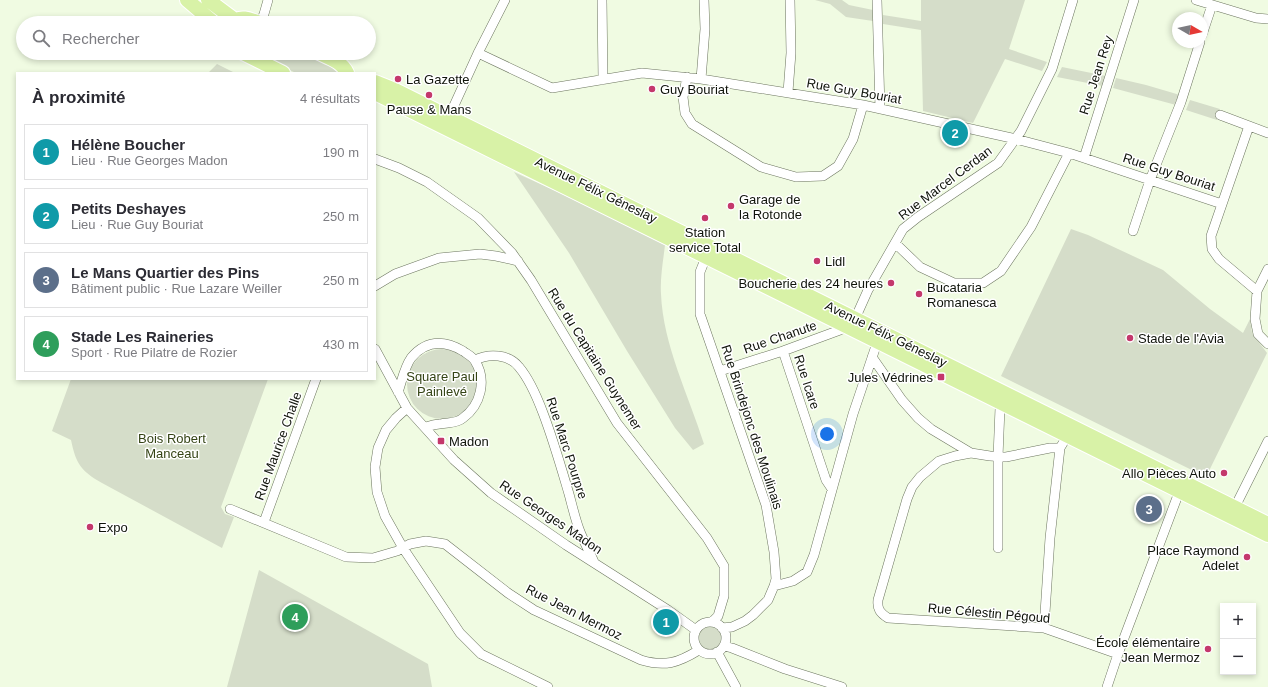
<!DOCTYPE html>
<html lang="fr">
<meta charset="utf-8">
<style>
body{margin:0;font-family:Helvetica,sans-serif;background:#f7f7f7;color:#2b2b33}
.controls{position:absolute;right:12px;bottom:12px;display:grid;overflow:hidden;border-radius:0px;box-shadow:0 2px 6px #0003}
.controls button{width:36px;height:36px;display:grid;place-items:center;padding:0;border:0;border-bottom:1px solid #e1e1e2;background:#fff;color:#2b2b33;font:20px sans-serif}
.compass{position:absolute;left:1172px;top:12px;width:36px;height:36px;border-radius:50%;background:#fff;box-shadow:0 2px 6px #0003;rotate:99deg}
.you{position:absolute;left:827px;top:434px;width:14px;height:14px;margin:-10px;border:3px solid #fff;border-radius:50%;background:#1a73e8;box-shadow:0 0 0 6px #1a73e833}
.badge{display:grid;place-items:center;width:26px;height:26px;border-radius:50%;background:#ea580c;color:#fff;font-size:13px;font-weight:700}
.pin{position:absolute;translate:-50% -50%;border:2px solid #fff;box-shadow:0 1px 4px #0006}
.list{margin:0;padding:0;list-style:none}
h2{display:flex;justify-content:space-between;align-items:center;height:52px;margin:0;padding:0 16px;font-size:17px}
h2 small{font-size:13px;font-weight:400;color:#7c7c81}
.list li{display:grid;grid-template-columns:26px 1fr auto;gap:12px;align-items:center;box-sizing:border-box;height:56px;margin:0 8px 8px;padding:0 8px;border:1px solid #e1e1e2;border-radius:0px}
.list b{display:block;font-size:15px;white-space:nowrap}
.list p{margin:0;font-size:13px;white-space:nowrap;color:#7c7c81}
.list em{font-size:13px;font-style:normal;color:#7c7c81}
.icon{flex:none;width:22px;height:22px;fill:none;stroke:currentColor;stroke-width:2;stroke-linecap:round;stroke-linejoin:round}
.map{position:relative;flex:none;width:1268px;height:687px;overflow:hidden}
.search{position:absolute;background:#fff;box-shadow:0 2px 6px #0003;left:16px;top:16px;width:360px;height:44px;display:flex;align-items:center;gap:10px;box-sizing:border-box;padding:0 14px;border-radius:22px;color:#7c7c81;font-size:15px}
.panel{position:absolute;background:#fff;box-shadow:0 2px 6px #0003;left:16px;top:72px;width:360px;height:308px;border-radius:0px}
.map>svg:first-child{display:block}
.green{fill:#d5ddc9}
.lines{fill:none;stroke-linecap:round;stroke-linejoin:round}
.minor-casing{stroke:#6c755f;stroke-width:10}
.primary-casing{stroke:#fff;stroke-width:16}
.minor{stroke:#fff;stroke-width:9}
.primary{stroke:#d8f2a7;stroke-width:14}
.poi-dot{fill:#c4386c;stroke:#fff;stroke-width:1.5}
.labels{text-anchor:middle;dominant-baseline:central;stroke-width:3;stroke-linejoin:round;paint-order:stroke}
.street-label{font-size:13px;fill:#0f130a;stroke:#fff}
.poi-label{font-size:13px;fill:#0f130a;stroke:#fff;text-anchor:start}
.park-label{font-size:13px;fill:#354416;stroke:#fff}
</style>
<div class="map">
<svg width="1268" height="687" viewBox="0 0 1268 687">
<rect width="100%" height="100%" fill="#f0fbe2"/>
<path class="green" d="M 815,0 L 842,0 L 849,5 L 873,10 L 873,21 L 846,17 L 830,4 Z
M 921,0 L 1025,0 L 1009,49 L 1047,62 L 1042,71 L 1005,59 L 973,123 L 923,111 L 921,30 L 883,24 L 883,15 L 921,21 Z
M 253,53 L 308,53 L 336,66 L 341,73 L 296,73 Z
M 217,64 L 235,73 L 208,73 Z
M 1062,67 L 1106,76 L 1103,86 L 1057,77 Z
M 1116,78 L 1146,85 L 1180,95 L 1176,105 L 1113,88 Z
M 1190,100 L 1220,109 L 1217,120 L 1186,110 Z
M 514,172 L 560,193 L 665,245 C 663,262 660,278 661,294 C 663,345 689,396 704,444 L 693,450 L 675,428 L 627,351 L 569,253 Z
M 1071,229 L 1088,235 L 1163,270 L 1210,309 L 1243,333 L 1250,319 L 1252,333 L 1267,353 L 1206,477 L 1001,376 Z
M407 384a35 35 0 1 1 70 0a35 35 0 1 1-70 0Z
M 71,379 L 268,379 L 221,507 L 225,514 L 234,517 L 222,548 L 102,483 C 81,471 76,464 71,440 L 52,431 Z
M 259,570 L 428,664 L 432,687 L 227,687 Z
M699 638a11 11 0 1 1 22 0a11 11 0 1 1-22 0Z"/>
<g class="lines">
<defs>
<path id="minor" d="M 602,0 L 603,80
M 877,0 L 880,109
M 1196,0 L 1256,18 L 1268,19
M 260,23 L 264,14 L 268,0
M 1202,35 L 1212,5
M 478,53 L 552,88 L 642,73 L 701,79 L 863,105 L 1016,139 L 1069,153 L 1222,204
M 687,77 L 683,97 L 685,113 L 692,124 L 761,167 L 796,177 L 823,176 L 838,166 L 853,139 L 863,105
M 701,79 L 705,29 L 704,0
M 788,92 L 791,53 L 790,0
M 1220,115 L 1268,133
M 447,121 L 478,53 L 505,0
M 1249,126 L 1211,236 L 1212,249 L 1219,259 L 1257,291
M 1084,158 L 1134,0
M 375,159 L 399,168 L 427,182 L 478,218 L 512,253 L 531,280 L 617,423 L 707,538 L 724,566 L 724,596 L 718,616 L 712,622
M 1133,231 L 1150,180 L 1181,102 L 1200,42
M 895,243 L 920,267 L 954,283 L 983,283 L 1001,271 L 1031,227 L 1069,153
M 708,252 L 700,272 L 700,314 L 766,505 L 774,552 L 776,579 L 774,586 L 768,600 L 753,615 L 745,621 L 732,627 L 722,628
M 1268,269 L 1257,291 L 1255,319 L 1258,334 L 1268,344
M 375,286 L 395,274 L 439,258 L 480,254 L 496,256 L 518,261
M 375,349 L 407,408 L 454,460 L 491,493 L 566,545 L 668,610 L 696,630
M 783,351 L 826,480 L 832,489
M 872,357 L 902,400 L 918,418 L 931,429 L 971,453 L 990,456 L 1006,457 L 1050,448 L 1060,448
M 475,360 C 489,353 509,354 519,367 C 530,380 537,397 543,413 C 553,439 561,467 569,494 C 572,505 575,518 579,529 C 583,540 589,551 594,562
M 720,371 L 783,351 L 840,330 L 847,327 L 855,319 L 868,290 L 903,229 L 918,217 L 998,163 L 1021,131 L 1052,69 L 1073,0
M 398,392 C 402,381 404,368 411,358 C 426,340 444,340 463,351 C 467,354 472,356 475,361 C 487,380 481,405 463,418 C 456,424 448,422 440,424 C 435,424 430,426 425,427
M 407,408 L 396,418 L 386,430 L 378,448 L 375,467 L 377,492 L 385,516 L 403,548 L 460,633 L 481,654 L 548,687
M 971,453 L 955,456 L 939,461 L 920,477 L 912,487 L 907,499 L 878,600 C 877,609 880,613 888,618 L 1044,628 L 1118,654
M 230,509 L 346,557 L 373,558 L 397,551 L 410,544 L 426,541 L 445,544 L 508,593 L 534,610 L 641,660 C 665,667 678,663 699,650
M 1233,511 L 1268,441
M 264,522 L 316,379
M 998,548 L 998,457 L 1000,408 L 1003,398
M 774,586 L 793,581 L 807,572 L 814,555 L 853,414 L 879,337
M694 638a16 16 0 1 1 32 0a16 16 0 1 1-32 0Z
M 1044,628 L 1050,538 L 1060,448 L 1063,443
M 724,646 L 732,648 L 785,669 L 842,687
M 717,652 L 736,687
M 1107,687 L 1118,654 L 1181,487"/>
<path id="primary" d="M 187,0 L 214,23
M 208,0 L 235,20
M 231,23 C 240,15 250,19 259,23
M 243,53 L 283,73
M 319,53 C 330,58 342,62 347,73
M 375,82 L 395,90 L 1268,524
M 375,93 L 1268,535"/>
</defs>
<use href="#minor" class="minor-casing"/>
<use href="#primary" class="primary-casing"/>
<use href="#minor" class="minor"/>
<use href="#primary" class="primary"/>
</g>
<g class="poi-dot">
<circle cx="398" cy="79" r="4"/>
<circle cx="652" cy="89" r="4"/>
<circle cx="429" cy="95" r="4"/>
<circle cx="731" cy="206" r="4"/>
<circle cx="705" cy="218" r="4"/>
<circle cx="817" cy="261" r="4"/>
<circle cx="891" cy="283" r="4"/>
<circle cx="919" cy="294" r="4"/>
<circle cx="1130" cy="338" r="4"/>
<rect x="937" y="373" width="8" height="8" rx="2"/>
<rect x="437" y="437" width="8" height="8" rx="2"/>
<circle cx="1224" cy="473" r="4"/>
<circle cx="90" cy="527" r="4"/>
<circle cx="1247" cy="557" r="4"/>
<circle cx="1208" cy="649" r="4"/>
</g>
<g class="labels">
<g class="street-label">
<text transform="translate(1096 75) rotate(-72)">Rue Jean Rey</text>
<text transform="translate(854 91) rotate(10)">Rue Guy Bouriat</text>
<text transform="translate(1169 172) rotate(18)">Rue Guy Bouriat</text>
<text transform="translate(945 183) rotate(-37)">Rue Marcel Cerdan</text>
<text transform="translate(596 190) rotate(26)">Avenue Félix Géneslay</text>
<text transform="translate(886 334) rotate(26)">Avenue Félix Géneslay</text>
<text transform="translate(780 337) rotate(-19)">Rue Chanute</text>
<text transform="translate(595 359) rotate(58)">Rue du Capitaine Guynemer</text>
<text transform="translate(807 382) rotate(72)">Rue Icare</text>
<text transform="translate(752 427) rotate(72)">Rue Brindejonc des Moulinais</text>
<text transform="translate(278 446) rotate(-70)">Rue Maurice Challe</text>
<text transform="translate(567 448) rotate(72)">Rue Marc Pourpre</text>
<text transform="translate(551 517) rotate(34)">Rue Georges Madon</text>
<text transform="translate(574 612) rotate(27)">Rue Jean Mermoz</text>
<text transform="translate(989 613) rotate(5)">Rue Célestin Pégoud</text>
</g>
<g class="poi-label">
<text x="406" y="79">La Gazette</text>
<text x="660" y="89">Guy Bouriat</text>
<text x="429" y="109" text-anchor="middle">Pause &amp; Mans</text>
<text x="739" y="199">Garage de<tspan x="739" dy="15">la Rotonde</tspan></text>
<text x="705" y="232" text-anchor="middle">Station<tspan x="705" dy="15">service Total</tspan></text>
<text x="825" y="261">Lidl</text>
<text x="883" y="283" text-anchor="end">Boucherie des 24 heures</text>
<text x="927" y="287">Bucataria<tspan x="927" dy="15">Romanesca</tspan></text>
<text x="1138" y="338">Stade de l'Avia</text>
<text x="933" y="377" text-anchor="end">Jules Védrines</text>
<text x="449" y="441">Madon</text>
<text x="1216" y="473" text-anchor="end">Allo Pièces Auto</text>
<text x="98" y="527">Expo</text>
<text x="1239" y="550" text-anchor="end">Place Raymond<tspan x="1239" dy="15">Adelet</tspan></text>
<text x="1200" y="642" text-anchor="end">École élémentaire<tspan x="1200" dy="15">Jean Mermoz</tspan></text>
</g>
<g class="park-label">
<text x="442" y="376">Square Paul<tspan x="442" dy="15">Painlevé</tspan></text>
<text x="172" y="438">Bois Robert<tspan x="172" dy="15">Manceau</tspan></text>
</g>
</g>
</svg>
<div class="controls">
<button>+</button>
<button>−</button>
</div>
<svg class="compass" viewBox="-18 -18 36 36"><path d="M0-13l5 13h-10z" fill="#e53935"/><path d="M0 13l5-13h-10z" fill="#7c7c81"/></svg>
<div class="you"></div>
<div class="pin badge" style="left:666px;top:622px;background:#0f9aa8">1</div>
<div class="pin badge" style="left:955px;top:133px;background:#0f9aa8">2</div>
<div class="pin badge" style="left:1149px;top:509px;background:#5c6f8a">3</div>
<div class="pin badge" style="left:295px;top:617px;background:#2e9e5b">4</div>
<div class="search"><svg class="icon" aria-label="search" viewBox="0 0 24 24"><circle cx="10" cy="10" r="6"/><path d="M15 15l6 6"/></svg>Rechercher</div>
<section class="panel">
<h2>À proximité<small>4 résultats</small></h2>
<ul class="list">
<li><span class="badge" style="background:#0f9aa8">1</span><div><b>Hélène Boucher</b><p>Lieu · Rue Georges Madon</p></div><em>190 m</em></li>
<li><span class="badge" style="background:#0f9aa8">2</span><div><b>Petits Deshayes</b><p>Lieu · Rue Guy Bouriat</p></div><em>250 m</em></li>
<li><span class="badge" style="background:#5c6f8a">3</span><div><b>Le Mans Quartier des Pins</b><p>Bâtiment public · Rue Lazare Weiller</p></div><em>250 m</em></li>
<li><span class="badge" style="background:#2e9e5b">4</span><div><b>Stade Les Raineries</b><p>Sport · Rue Pilatre de Rozier</p></div><em>430 m</em></li>
</ul>
</section>
</div>
